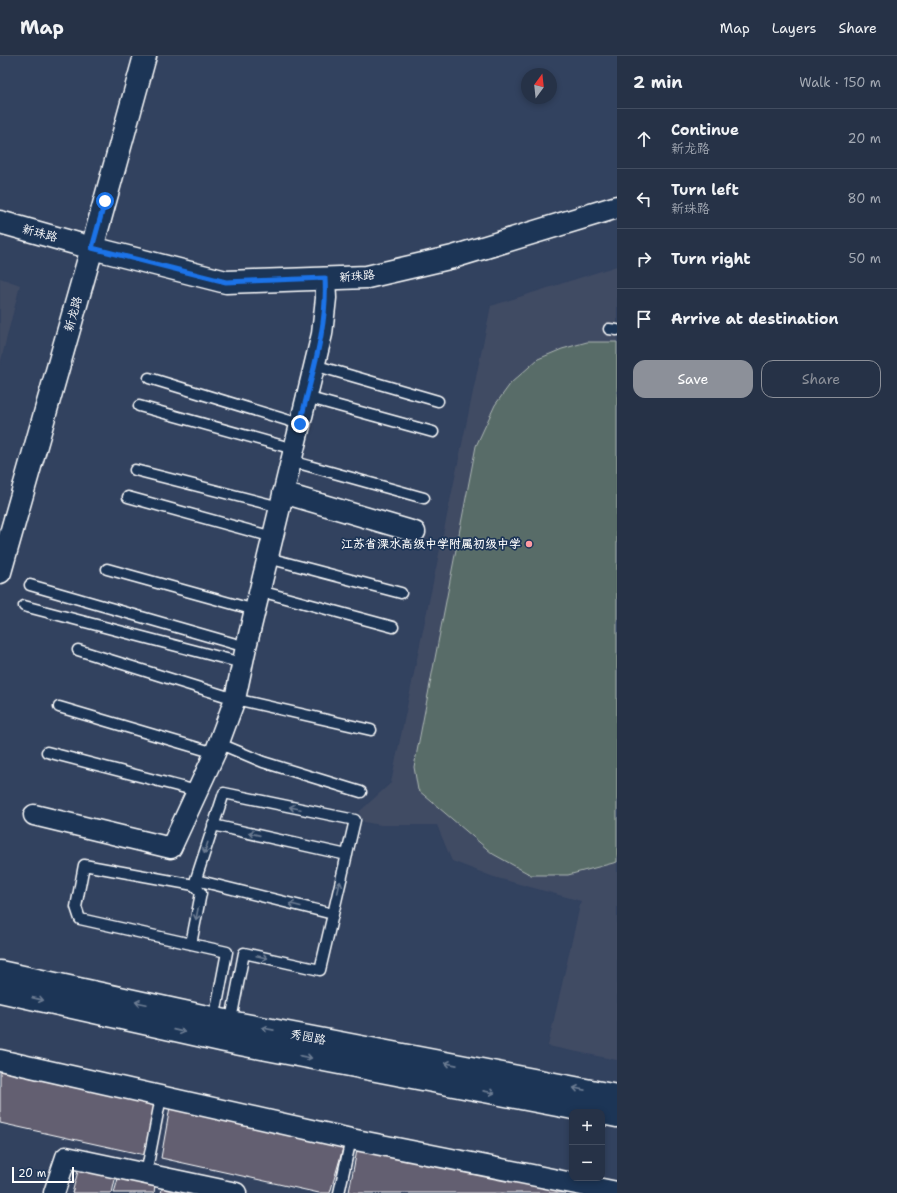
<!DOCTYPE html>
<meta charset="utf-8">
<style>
body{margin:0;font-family:"Shantell Sans","LXGW WenKai TC",sans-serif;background:#323e52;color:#f1f3f6}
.controls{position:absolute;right:12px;bottom:12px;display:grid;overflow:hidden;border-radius:8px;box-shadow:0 2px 6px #0003}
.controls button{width:36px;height:36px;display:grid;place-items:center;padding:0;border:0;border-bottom:1px solid #424d60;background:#263247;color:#f1f3f6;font:20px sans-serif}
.compass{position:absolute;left:521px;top:12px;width:36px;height:36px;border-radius:50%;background:#263247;box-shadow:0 2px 6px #0003;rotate:15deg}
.scale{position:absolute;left:12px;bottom:10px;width:62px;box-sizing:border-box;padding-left:4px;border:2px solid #fff;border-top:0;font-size:11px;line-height:14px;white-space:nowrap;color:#fff;-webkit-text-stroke:3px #1d3557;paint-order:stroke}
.stop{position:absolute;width:12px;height:12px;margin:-9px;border:3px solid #1a73e8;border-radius:50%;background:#fff}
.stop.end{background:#1a73e8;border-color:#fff;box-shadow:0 1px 4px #0008}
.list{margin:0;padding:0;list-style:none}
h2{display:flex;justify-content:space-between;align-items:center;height:52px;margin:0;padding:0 16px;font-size:17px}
h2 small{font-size:13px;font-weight:400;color:#a4aab4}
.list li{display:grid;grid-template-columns:26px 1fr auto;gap:12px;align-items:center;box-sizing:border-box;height:60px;padding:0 16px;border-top:1px solid #424d60}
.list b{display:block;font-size:15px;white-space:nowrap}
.list p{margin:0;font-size:13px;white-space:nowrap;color:#a4aab4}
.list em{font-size:13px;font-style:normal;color:#a4aab4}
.actions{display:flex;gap:8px;padding:12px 16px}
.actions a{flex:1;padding:9px 0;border:1px solid #8c9099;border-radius:12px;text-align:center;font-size:14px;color:#8c9099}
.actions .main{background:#8c9099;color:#fff}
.icon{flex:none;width:22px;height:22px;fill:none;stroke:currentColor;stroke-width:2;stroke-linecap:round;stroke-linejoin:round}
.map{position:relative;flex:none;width:617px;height:1137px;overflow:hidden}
header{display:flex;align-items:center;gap:24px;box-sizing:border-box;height:56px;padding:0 20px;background:#263247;border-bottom:1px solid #424d60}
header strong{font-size:19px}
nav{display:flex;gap:22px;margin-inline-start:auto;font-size:14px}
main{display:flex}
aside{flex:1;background:#263247}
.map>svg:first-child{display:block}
.built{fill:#414b64}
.green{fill:#586c67;stroke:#acb6b3}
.building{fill:#635f71;stroke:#fff}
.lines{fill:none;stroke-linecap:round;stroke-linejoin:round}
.service-casing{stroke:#fff;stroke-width:13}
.minor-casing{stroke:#fff;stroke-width:23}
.tertiary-casing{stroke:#fff;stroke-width:25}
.service{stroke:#1d3557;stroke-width:10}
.minor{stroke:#1d3557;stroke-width:20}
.tertiary{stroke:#1d3557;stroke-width:22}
.oneway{stroke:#6c7c92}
.route{stroke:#1a73e8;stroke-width:5}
.poi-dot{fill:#ff9aa2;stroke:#1d3557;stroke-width:1.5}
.labels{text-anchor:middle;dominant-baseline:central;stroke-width:3.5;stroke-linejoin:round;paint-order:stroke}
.street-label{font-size:12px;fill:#fff;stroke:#1d3557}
.poi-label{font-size:12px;font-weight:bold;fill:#fff;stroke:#1d3557;text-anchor:end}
</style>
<header>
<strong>Map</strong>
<nav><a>Map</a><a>Layers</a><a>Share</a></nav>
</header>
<main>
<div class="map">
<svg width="617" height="1137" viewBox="0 0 617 1137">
<rect width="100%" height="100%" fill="#32425f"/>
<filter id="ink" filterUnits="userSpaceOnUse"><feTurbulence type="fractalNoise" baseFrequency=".025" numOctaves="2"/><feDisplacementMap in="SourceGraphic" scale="8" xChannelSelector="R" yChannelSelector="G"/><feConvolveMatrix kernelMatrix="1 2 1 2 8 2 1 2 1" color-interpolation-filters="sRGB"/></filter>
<g filter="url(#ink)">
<path class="built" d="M 617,210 L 617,1004 L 548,990 L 581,845 L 494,821 L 452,805 L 437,769 L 381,769 L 364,766 L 359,756 L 391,727 L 491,250 Z
M 0,222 L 20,229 L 0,308 Z"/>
<path class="green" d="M 587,286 L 617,286 L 617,806 L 568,819 L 531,819 L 493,798 L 418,734 L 414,711 L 476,390 L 495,349 L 511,327 L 538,303 L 562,293 Z"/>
<path class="building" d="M 0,1015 L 154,1049 L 145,1099 L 0,1067 Z
M 170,1051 L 344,1089 L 330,1137 L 319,1137 L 161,1102 Z
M 358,1089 L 567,1137 L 356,1137 L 349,1136 Z
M 80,1108 L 116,1119 L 112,1137 L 72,1137 Z
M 119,1119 L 155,1129 L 154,1137 L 114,1137 Z
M 163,1129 L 192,1137 L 161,1137 Z"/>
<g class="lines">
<defs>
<path id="service" d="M 609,273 L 617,274
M 314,309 L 438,345
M 149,322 L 300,368
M 306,341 L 433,376
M 139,350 L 294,393
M 291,405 L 424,442
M 135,414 L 280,451
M 128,441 L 273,481
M 268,502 L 401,537
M 107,513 L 255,554
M 30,529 L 246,591
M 260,535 L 393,571
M 24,550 L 242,607
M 78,594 L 235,643 L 371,674
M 59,651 L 215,697
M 218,687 L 263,706 L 361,736
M 47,696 L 197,735
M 213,769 L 347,799
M 196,824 L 333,858
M 191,888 L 201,837 L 194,829
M 214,964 L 227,896 L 80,863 L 76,851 L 84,809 L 194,829 L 224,737 L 355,764 L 320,914 L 244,897 L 230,969
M 146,1118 L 161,1041
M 339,1137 L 351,1083"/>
<path id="minor" d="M 283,437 L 415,476
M 34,759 L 171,792 L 215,697 L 235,643 L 246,591 L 322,278 L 326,242 L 325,222
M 0,1004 L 351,1083 L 617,1136
M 54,1137 L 66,1101 L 236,1137"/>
<path id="tertiary" d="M 0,166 L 92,192 L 226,226 L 367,221 L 453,201 L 617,151
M 0,516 L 92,192 L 145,0
M 0,916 L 230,966 L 617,1040
M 0,935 L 225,985 L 594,1056
M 602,1057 L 617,1060"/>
</defs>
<use href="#service" class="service-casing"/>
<use href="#minor" class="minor-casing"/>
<use href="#tertiary" class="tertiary-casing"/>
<use href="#service" class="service"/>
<use href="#minor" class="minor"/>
<use href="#tertiary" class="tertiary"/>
</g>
<defs><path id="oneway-shaft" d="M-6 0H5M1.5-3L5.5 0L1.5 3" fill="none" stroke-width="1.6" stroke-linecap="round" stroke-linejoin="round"/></defs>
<g class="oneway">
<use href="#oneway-shaft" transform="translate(295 752) rotate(-168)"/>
<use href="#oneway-shaft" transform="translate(254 778) rotate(-167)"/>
<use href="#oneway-shaft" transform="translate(206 792) rotate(108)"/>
<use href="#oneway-shaft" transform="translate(339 831) rotate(-77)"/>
<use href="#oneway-shaft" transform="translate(295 849) rotate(-166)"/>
<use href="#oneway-shaft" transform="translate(197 858) rotate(101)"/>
<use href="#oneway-shaft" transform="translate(262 901) rotate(12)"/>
<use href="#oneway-shaft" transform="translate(38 943) rotate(13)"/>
<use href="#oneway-shaft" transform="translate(141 947) rotate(-168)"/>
<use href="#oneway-shaft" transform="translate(268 973) rotate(-169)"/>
<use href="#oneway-shaft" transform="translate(179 975) rotate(13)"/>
<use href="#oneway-shaft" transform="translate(306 1001) rotate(11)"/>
<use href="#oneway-shaft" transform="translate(451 1008) rotate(-169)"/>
<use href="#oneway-shaft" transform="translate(579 1033) rotate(-169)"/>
<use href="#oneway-shaft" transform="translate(489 1036) rotate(11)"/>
</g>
</g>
<g class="lines" filter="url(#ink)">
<path class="route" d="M 105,145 L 92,192 L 226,226 L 325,222 C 328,272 311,320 300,368"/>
</g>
<circle class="poi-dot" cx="529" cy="488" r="4"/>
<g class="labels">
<g class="street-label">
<text transform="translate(40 177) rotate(15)">新珠路</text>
<text transform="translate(357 220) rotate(-5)">新珠路</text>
<text transform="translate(73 258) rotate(-74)">新龙路</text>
<text transform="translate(308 981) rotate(11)">秀园路</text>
</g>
<g class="poi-label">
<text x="521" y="488">江苏省溧水高级中学附属初级中学</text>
</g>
</g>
</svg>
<div class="controls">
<button>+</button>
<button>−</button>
</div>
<svg class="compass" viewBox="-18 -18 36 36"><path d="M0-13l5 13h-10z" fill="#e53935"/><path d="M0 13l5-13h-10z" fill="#a4aab4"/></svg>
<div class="scale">20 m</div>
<div class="stop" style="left:105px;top:145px"></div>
<div class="stop end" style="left:300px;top:368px"></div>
</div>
<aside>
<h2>2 min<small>Walk · 150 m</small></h2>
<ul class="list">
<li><svg class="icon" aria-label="ahead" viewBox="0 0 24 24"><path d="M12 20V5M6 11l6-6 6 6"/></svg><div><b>Continue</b><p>新龙路</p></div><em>20 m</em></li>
<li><svg class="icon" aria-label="left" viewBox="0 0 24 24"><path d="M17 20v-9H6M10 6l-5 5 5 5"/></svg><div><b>Turn left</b><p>新珠路</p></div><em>80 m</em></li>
<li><svg class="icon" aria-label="right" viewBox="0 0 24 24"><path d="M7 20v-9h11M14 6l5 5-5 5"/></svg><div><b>Turn right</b></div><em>50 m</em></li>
<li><svg class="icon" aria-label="arrive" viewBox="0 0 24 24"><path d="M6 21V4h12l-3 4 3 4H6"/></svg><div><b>Arrive at destination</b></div></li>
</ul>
<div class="actions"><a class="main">Save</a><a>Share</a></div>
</aside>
</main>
